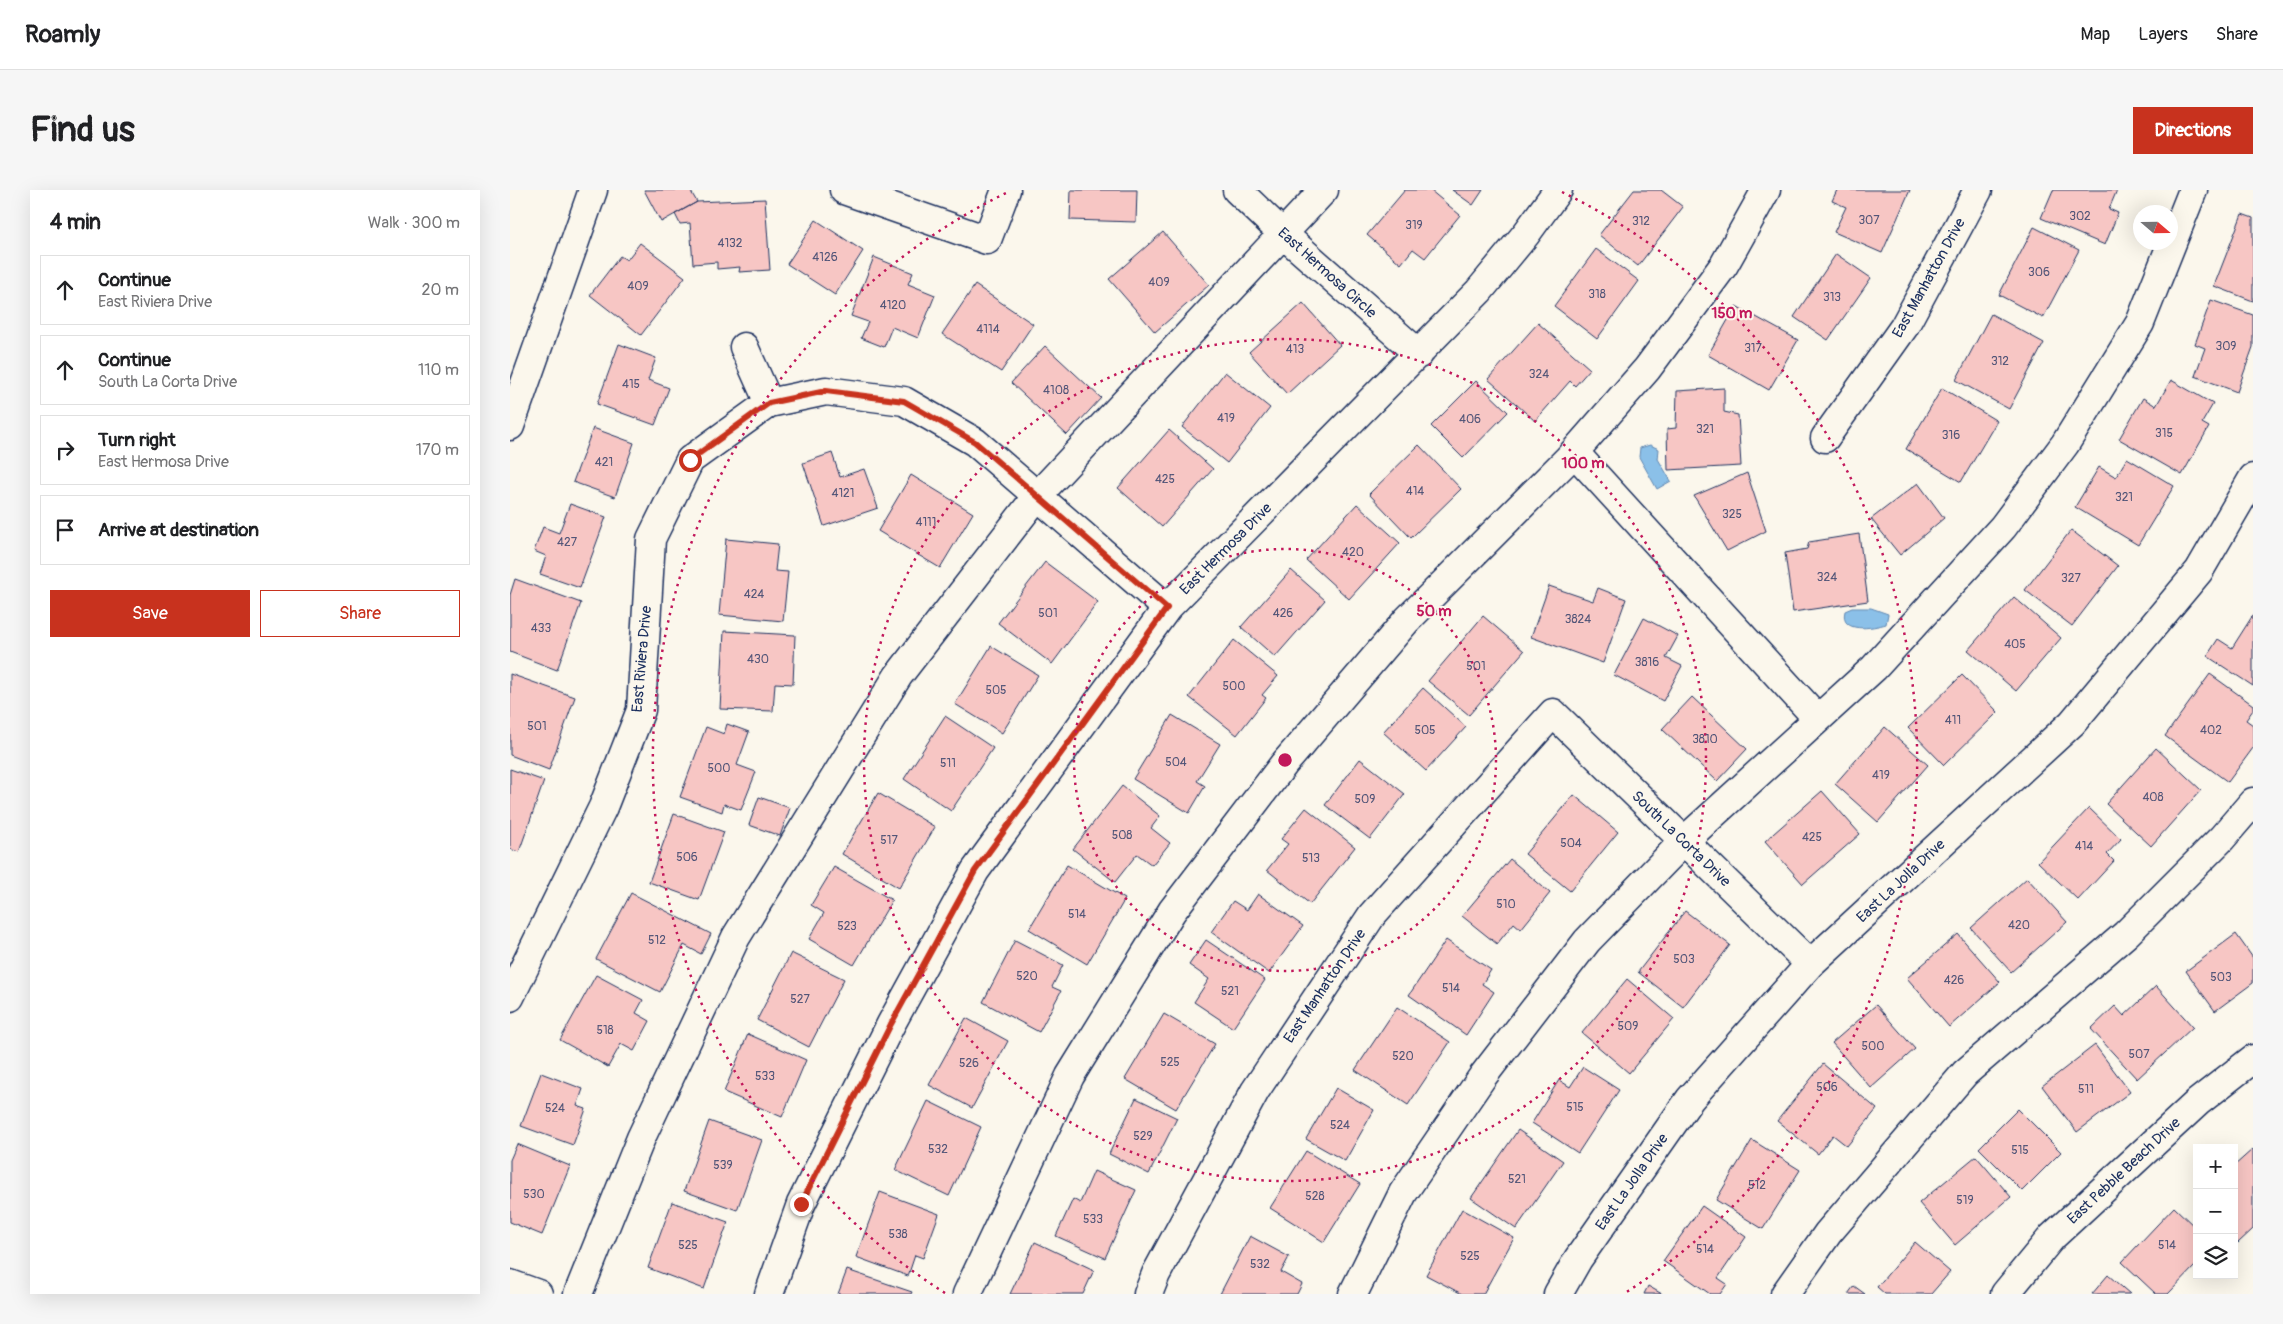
<!DOCTYPE html>
<meta charset="utf-8">
<style>
body{margin:0;font-family:Pangolin,sans-serif;background:#f6f6f6;color:#202124}
.controls{position:absolute;right:15px;bottom:15px;display:grid;overflow:hidden;border-radius:0px;box-shadow:0 5px 20px #0002}
.controls button{width:45px;height:45px;display:grid;place-items:center;padding:0;border:0;border-bottom:1px solid #e0e0e0;background:#fff;color:#202124;font:25px sans-serif}
.compass{position:absolute;left:1623px;top:15px;width:45px;height:45px;border-radius:50%;background:#fff;box-shadow:0 5px 20px #0002;rotate:110deg}
.stop{position:absolute;width:15px;height:15px;margin:-11px;border:4px solid #c8321e;border-radius:50%;background:#fff}
.stop.end{background:#c8321e;border-color:#fff;box-shadow:0 1px 5px #0008}
.list{margin:0;padding:0;list-style:none}
h2{display:flex;justify-content:space-between;align-items:center;height:65px;margin:0;padding:0 20px;font-size:21px}
h2 small{font-size:16px;font-weight:400;color:#757577}
.list li{display:grid;grid-template-columns:32px 1fr auto;gap:15px;align-items:center;box-sizing:border-box;height:70px;margin:0 10px 10px;padding:0 10px;border:1px solid #e0e0e0;border-radius:0px}
.list b{display:block;font-size:19px;white-space:nowrap}
.list p{margin:0;font-size:16px;white-space:nowrap;color:#757577}
.list em{font-size:16px;font-style:normal;color:#757577}
.actions{display:flex;gap:10px;padding:15px 20px}
.actions a{flex:1;padding:11px 0;border:1px solid #c8321e;border-radius:0px;text-align:center;font-size:18px;color:#c8321e}
.actions .main{background:#c8321e;color:#fff}
.icon{flex:none;width:28px;height:28px;fill:none;stroke:currentColor;stroke-width:2;stroke-linecap:round;stroke-linejoin:round}
.map{position:relative;flex:none;width:1743px;height:1104px;overflow:hidden;border-radius:0px}
header{display:flex;align-items:center;gap:30px;box-sizing:border-box;height:70px;padding:0 25px;background:#fff;border-bottom:1px solid #e0e0e0}
header strong{font-size:24px}
nav{display:flex;gap:28px;margin-inline-start:auto;font-size:18px}
.intro{display:flex;align-items:center;justify-content:space-between;box-sizing:border-box;height:120px;padding:0 30px}
h1{margin:0;font-size:35px}
.button{padding:12px 22px;border-radius:0px;background:#c8321e;color:#fff;font-size:18px;font-weight:700}
main{display:flex;gap:30px;padding:0 30px}
aside{flex:1;background:#fff;border-radius:0px;box-shadow:0 5px 20px #0002}
.map>svg:first-child{display:block}
.water{fill:#8bc0e8;stroke:#5e86b1}
.building{fill:#f7c6c4;stroke:#1b2f5e}
.lines{fill:none;stroke-linecap:round;stroke-linejoin:round}
.minor-casing{stroke:#1b2f5e;stroke-width:31}
.minor{stroke:#fbf7ec;stroke-width:28}
.route{stroke:#c8321e;stroke-width:6}
.ring{fill:none;stroke:#c2185b;stroke-width:2.5;stroke-dasharray:2.5 5}
.labels{text-anchor:middle;dominant-baseline:central;stroke-width:4;stroke-linejoin:round;paint-order:stroke}
.number-label{font-size:12px;fill:#525578}
.street-label{font-size:15px;fill:#1b2f5e;stroke:#fbf7ec}
.centre{fill:#c2185b;stroke:#fbf7ec;stroke-width:2.5}
.ring-label{font-size:15px;text-anchor:middle;font-weight:bold;fill:#c2185b;stroke:#fbf7ec;stroke-width:4;stroke-linejoin:round;paint-order:stroke}
</style>
<header>
<strong>Roamly</strong>
<nav><a>Map</a><a>Layers</a><a>Share</a></nav>
</header>
<div class="intro"><h1>Find us</h1><a class="button">Directions</a></div>
<main>
<aside>
<h2>4 min<small>Walk · 300 m</small></h2>
<ul class="list">
<li><svg class="icon" aria-label="ahead" viewBox="0 0 24 24"><path d="M12 20V5M6 11l6-6 6 6"/></svg><div><b>Continue</b><p>East Riviera Drive</p></div><em>20 m</em></li>
<li><svg class="icon" aria-label="ahead" viewBox="0 0 24 24"><path d="M12 20V5M6 11l6-6 6 6"/></svg><div><b>Continue</b><p>South La Corta Drive</p></div><em>110 m</em></li>
<li><svg class="icon" aria-label="right" viewBox="0 0 24 24"><path d="M7 20v-9h11M14 6l5 5-5 5"/></svg><div><b>Turn right</b><p>East Hermosa Drive</p></div><em>170 m</em></li>
<li><svg class="icon" aria-label="arrive" viewBox="0 0 24 24"><path d="M6 21V4h12l-3 4 3 4H6"/></svg><div><b>Arrive at destination</b></div></li>
</ul>
<div class="actions"><a class="main">Save</a><a>Share</a></div>
</aside>
<div class="map">
<svg width="1743" height="1104" viewBox="0 0 1743 1104">
<rect width="100%" height="100%" fill="#fbf7ec"/>
<filter id="ink" filterUnits="userSpaceOnUse"><feTurbulence type="fractalNoise" baseFrequency=".02" numOctaves="2"/><feDisplacementMap in="SourceGraphic" scale="10" xChannelSelector="R" yChannelSelector="G"/><feConvolveMatrix kernelMatrix="1 2 1 2 8 2 1 2 1" color-interpolation-filters="sRGB"/></filter>
<g filter="url(#ink)">
<path class="water" d="M 1140,255 L 1149,259 L 1148,269 L 1161,291 L 1147,299 L 1129,267 L 1130,258 Z
M 1342,418 L 1361,418 L 1378,424 L 1376,434 C 1363,438 1329,444 1335,421 Z"/>
<path class="building" d="M 134,0 L 180,0 L 187,12 L 151,32 Z
M 561,0 L 627,0 L 626,32 L 560,30 Z
M 895,0 L 920,0 L 950,25 L 915,68 L 903,59 L 891,74 L 857,45 Z
M 942,0 L 973,0 L 963,15 Z
M 1124,0 L 1151,0 L 1173,17 L 1128,76 L 1089,45 Z
M 1327,0 L 1400,0 L 1372,63 L 1324,42 L 1336,17 L 1322,11 Z
M 1543,0 L 1607,0 L 1599,19 L 1608,23 L 1595,55 L 1531,28 Z
M 255,9 L 260,80 L 229,82 L 230,77 L 207,79 L 207,72 L 183,74 L 180,33 L 170,34 L 165,24 L 187,12 Z
M 1732,24 L 1743,28 L 1743,111 L 1704,96 Z
M 306,30 L 353,61 L 325,105 L 277,74 Z
M 1524,37 L 1569,60 L 1533,128 L 1489,105 Z
M 653,42 L 699,95 L 645,142 L 599,89 Z
M 130,53 L 175,87 L 131,145 L 80,105 L 110,66 L 117,70 Z
M 1086,59 L 1129,91 L 1087,149 L 1044,116 Z
M 1326,64 L 1361,88 L 1318,150 L 1284,127 Z
M 364,67 L 403,83 L 398,94 L 425,105 L 408,148 L 382,137 L 374,157 L 351,148 L 358,132 L 341,126 Z
M 465,95 L 523,134 L 491,182 L 432,144 Z
M 1701,110 L 1743,125 L 1743,157 L 1727,202 L 1685,186 L 1695,158 L 1685,154 Z
M 793,113 L 830,155 L 777,204 L 739,162 Z
M 1226,116 L 1288,150 L 1259,200 L 1198,165 Z
M 1481,124 L 1534,153 L 1499,219 L 1446,190 Z
M 1028,133 L 1080,179 L 1065,196 L 1060,191 L 1025,231 L 978,189 Z
M 109,154 L 146,168 L 138,190 L 159,198 L 145,235 L 87,214 Z
M 535,156 L 591,208 L 557,245 L 501,193 Z
M 715,182 L 760,218 L 717,273 L 672,237 Z
M 1661,190 L 1703,214 L 1692,233 L 1699,237 L 1672,285 L 1609,249 L 1633,208 L 1646,216 Z
M 966,191 L 998,222 L 953,268 L 921,236 Z
M 1214,198 L 1214,222 L 1228,225 L 1231,276 L 1158,280 L 1157,239 L 1166,238 L 1167,201 Z
M 1432,198 L 1487,231 L 1451,292 L 1396,259 Z
M 83,238 L 124,253 L 105,307 L 63,292 Z
M 659,240 L 703,279 L 652,337 L 608,298 Z
M 909,255 L 951,299 L 901,348 L 859,304 Z
M 322,263 L 330,287 L 354,279 L 368,318 L 314,336 L 293,273 Z
M 1617,268 L 1664,296 L 1628,355 L 1565,317 L 1589,277 L 1606,287 Z
M 1237,283 L 1256,341 L 1217,361 L 1184,306 Z
M 401,285 L 463,323 L 430,378 L 368,341 Z
M 1408,293 L 1434,328 L 1390,365 L 1361,329 Z
M 60,314 L 96,327 L 70,398 L 30,384 L 36,366 L 24,361 L 33,337 L 49,343 Z
M 847,314 L 890,353 L 839,409 L 796,370 Z
M 1561,340 L 1608,376 L 1562,436 L 1515,400 Z
M 1349,344 L 1358,411 L 1283,422 L 1275,363 L 1297,359 L 1299,352 Z
M 216,349 L 268,354 L 265,381 L 278,382 L 273,431 L 209,425 Z
M 535,372 L 588,412 L 542,474 L 488,433 Z
M 781,380 L 815,410 L 765,467 L 731,437 Z
M 5,389 L 71,413 L 47,480 L 0,462 L 0,405 Z
M 1039,396 L 1083,411 L 1088,398 L 1116,409 L 1093,473 L 1021,447 Z
M 1504,407 L 1551,448 L 1506,501 L 1458,460 Z
M 1743,425 L 1743,496 L 1697,466 L 1708,449 L 1722,458 Z
M 973,426 L 1014,461 L 959,525 L 918,491 Z
M 1134,428 L 1168,446 L 1156,468 L 1172,476 L 1153,511 L 1104,485 Z
M 214,441 L 285,445 L 283,494 L 265,493 L 263,521 L 210,519 Z
M 724,450 L 768,486 L 752,505 L 756,508 L 727,545 L 679,507 Z
M 481,456 L 528,485 L 492,543 L 445,514 Z
M 0,484 L 65,507 L 39,580 L 0,565 Z
M 1700,484 L 1743,515 L 1743,520 L 1736,530 L 1743,535 L 1743,558 L 1718,592 L 1655,546 Z
M 1452,485 L 1488,522 L 1434,575 L 1398,538 Z
M 913,498 L 956,537 L 916,581 L 873,542 Z
M 1182,507 L 1237,559 L 1207,591 L 1152,539 Z
M 662,525 L 710,554 L 687,591 L 695,596 L 679,623 L 623,589 Z
M 435,526 L 483,558 L 441,621 L 394,589 Z
M 217,534 L 239,542 L 227,575 L 246,582 L 231,620 L 214,614 L 212,622 L 170,607 L 196,537 L 214,544 Z
M 1375,537 L 1418,575 L 1368,632 L 1325,594 Z
M 1646,558 L 1691,600 L 1641,656 L 1596,614 Z
M 850,569 L 895,604 L 860,649 L 815,615 Z
M 0,579 L 34,591 L 9,662 L 0,659 Z
M 612,596 L 650,626 L 641,638 L 660,653 L 642,675 L 627,664 L 605,692 L 563,659 Z
M 1312,601 L 1350,644 L 1293,694 L 1255,651 Z
M 368,603 L 425,637 L 389,698 L 332,664 Z
M 1064,605 L 1108,642 L 1060,701 L 1015,664 Z
M 249,607 L 280,618 L 270,646 L 239,635 Z
M 796,618 L 845,657 L 800,714 L 757,680 L 778,654 L 771,649 Z
M 1579,618 L 1611,649 L 1597,664 L 1604,671 L 1568,710 L 1528,672 Z
M 164,624 L 214,642 L 189,710 L 139,692 Z
M 1000,669 L 1040,703 L 1011,739 L 1004,733 L 987,754 L 952,726 Z
M 557,675 L 615,709 L 577,774 L 519,739 Z
M 324,677 L 382,710 L 344,775 L 299,749 L 314,723 L 301,715 Z
M 1517,688 L 1557,732 L 1501,782 L 1461,738 Z
M 121,703 L 201,744 L 191,764 L 174,755 L 150,802 L 86,769 Z
M 748,704 L 793,736 L 759,783 L 701,742 L 723,711 L 737,720 Z
M 1175,721 L 1220,755 L 1173,817 L 1128,782 Z
M 1448,744 L 1490,792 L 1439,837 L 1397,788 Z
M 1726,744 L 1743,768 L 1743,793 L 1705,821 L 1676,781 Z
M 505,750 L 553,775 L 542,797 L 551,801 L 529,842 L 473,812 Z
M 696,750 L 755,790 L 723,838 L 684,812 L 699,789 L 679,775 Z
M 936,750 L 981,780 L 972,794 L 984,802 L 956,845 L 899,805 Z
M 281,763 L 334,789 L 299,857 L 247,830 Z
M 86,785 L 133,810 L 126,823 L 140,831 L 124,861 L 111,854 L 98,877 L 50,850 Z
M 1117,789 L 1164,829 L 1119,883 L 1072,843 Z
M 1646,796 L 1683,837 L 1627,889 L 1581,839 L 1605,816 L 1614,826 Z
M 1366,815 L 1405,859 L 1361,898 L 1322,853 Z
M 887,817 L 940,852 L 898,915 L 845,880 Z
M 654,824 L 705,854 L 666,919 L 615,889 Z
M 456,828 L 498,851 L 462,918 L 419,895 Z
M 238,844 L 296,870 L 272,927 L 214,902 Z
M 1585,855 L 1620,902 L 1567,942 L 1532,896 Z
M 1313,874 L 1367,919 L 1337,956 L 1323,945 L 1308,964 L 1267,931 Z
M 1073,877 L 1109,900 L 1068,963 L 1022,933 L 1049,890 L 1060,897 Z
M 31,883 L 73,899 L 67,916 L 76,919 L 63,955 L 11,936 Z
M 826,898 L 864,920 L 835,971 L 796,949 Z
M 626,908 L 667,928 L 639,984 L 599,964 Z
M 418,911 L 471,937 L 439,1006 L 385,980 Z
M 1508,919 L 1551,962 L 1512,1001 L 1469,958 Z
M 199,931 L 252,950 L 227,1020 L 174,1001 Z
M 1008,940 L 1053,971 L 1006,1039 L 961,1008 Z
M 1242,950 L 1290,980 L 1253,1039 L 1206,1010 Z
M 7,954 L 60,976 L 32,1045 L 0,1032 L 0,970 Z
M 1743,959 L 1743,1039 L 1728,1053 L 1724,1048 L 1724,976 Z
M 796,961 L 850,994 L 814,1052 L 760,1018 Z
M 1466,966 L 1501,1007 L 1445,1055 L 1409,1013 Z
M 584,981 L 626,1000 L 595,1068 L 546,1046 L 563,1009 L 570,1013 Z
M 370,1002 L 429,1024 L 413,1068 L 405,1065 L 398,1086 L 346,1067 Z
M 162,1012 L 218,1032 L 194,1099 L 138,1078 Z
M 1192,1016 L 1236,1047 L 1208,1088 L 1217,1094 L 1210,1104 L 1200,1104 L 1153,1071 Z
M 1664,1017 L 1687,1039 L 1687,1074 L 1658,1104 L 1646,1104 L 1612,1072 Z
M 952,1019 L 1004,1048 L 973,1104 L 952,1104 L 916,1085 Z
M 740,1046 L 779,1067 L 771,1082 L 792,1094 L 787,1104 L 710,1104 Z
M 525,1052 L 584,1080 L 573,1104 L 500,1104 Z
M 1405,1052 L 1440,1082 L 1421,1104 L 1375,1104 L 1367,1097 Z
M 337,1080 L 402,1102 L 401,1104 L 328,1104 Z
M 1598,1085 L 1620,1104 L 1582,1104 Z
M 1138,1096 L 1152,1104 L 1134,1104 Z
M 1344,1096 L 1355,1104 L 1338,1104 Z"/>
<g class="lines">
<defs>
<path id="minor" d="M 334,0 L 477,50 L 496,0
M 727,0 L 773,44 L 909,164
M 234,157 L 259,213
M 0,236 L 83,0
M 1315,248 L 1394,137 L 1468,0
M 1064,262 L 1308,529
M 0,807 L 93,617 L 131,520 L 141,349 L 180,270 L 259,213 L 316,201 L 394,211 L 465,252 L 657,418
M 0,1094 L 28,1104
M 68,1104 L 131,948 L 226,747 L 388,486 L 527,306 L 814,0
M 259,1104 L 291,1014 L 381,834 L 465,681 L 657,418 L 969,101 L 1016,44 L 1048,0
M 457,1104 L 560,886 L 662,721 L 774,574 L 897,430 L 1058,269 L 1137,179 L 1214,75 L 1256,0
M 638,1104 L 646,1084 L 745,901 L 862,725 L 1043,523 L 1300,774
M 843,1104 L 893,1003 L 973,886 L 1077,751 L 1174,651 L 1364,478 L 1493,337 L 1555,254 L 1630,133 L 1683,0
M 1048,1104 L 1068,1069 L 1180,909 L 1300,774 L 1562,533 L 1689,381 L 1743,288
M 1275,1104 L 1318,1043 L 1455,883 L 1616,744 L 1712,648 L 1743,612
M 1495,1104 L 1542,1047 L 1688,912 L 1743,869"/>
</defs>
<use href="#minor" class="minor-casing"/>
<use href="#minor" class="minor"/>
</g>
</g>
<g class="lines" filter="url(#ink)">
<path class="route" d="M 180,270 L 259,213 L 316,201 L 394,211 L 465,252 L 657,418 L 465,681 L 381,834 L 291,1014"/>
</g>
<g class="ring">
<circle cx="775" cy="570" r="211"/>
<circle cx="775" cy="570" r="421"/>
<path d="M435 1103A632 632 0 0 1 498 2M1052 2A632 632 0 0 1 1115 1103"/>
</g>
<g class="labels">
<g class="number-label">
<text x="1570" y="26">302</text>
<text x="1359" y="30">307</text>
<text x="1131" y="31">312</text>
<text x="904" y="35">319</text>
<text x="220" y="53">4132</text>
<text x="315" y="67">4126</text>
<text x="1529" y="82">306</text>
<text x="649" y="92">409</text>
<text x="128" y="96">409</text>
<text x="1087" y="104">318</text>
<text x="1322" y="107">313</text>
<text x="383" y="115">4120</text>
<text x="478" y="139">4114</text>
<text x="1716" y="156">309</text>
<text x="1243" y="158">317</text>
<text x="785" y="159">413</text>
<text x="1490" y="171">312</text>
<text x="1029" y="184">324</text>
<text x="121" y="194">415</text>
<text x="546" y="200">4108</text>
<text x="716" y="228">419</text>
<text x="960" y="229">406</text>
<text x="1195" y="239">321</text>
<text x="1654" y="243">315</text>
<text x="1441" y="245">316</text>
<text x="94" y="272">421</text>
<text x="655" y="289">425</text>
<text x="905" y="301">414</text>
<text x="333" y="303">4121</text>
<text x="1614" y="307">321</text>
<text x="1222" y="324">325</text>
<text x="416" y="332">4111</text>
<text x="57" y="352">427</text>
<text x="843" y="362">420</text>
<text x="1317" y="387">324</text>
<text x="1561" y="388">327</text>
<text x="244" y="404">424</text>
<text x="538" y="423">501</text>
<text x="773" y="423">426</text>
<text x="1068" y="429">3824</text>
<text x="31" y="438">433</text>
<text x="1505" y="454">405</text>
<text x="248" y="469">430</text>
<text x="1137" y="472">3816</text>
<text x="966" y="476">501</text>
<text x="724" y="496">500</text>
<text x="486" y="500">505</text>
<text x="1443" y="530">411</text>
<text x="27" y="536">501</text>
<text x="915" y="540">505</text>
<text x="1701" y="540">402</text>
<text x="1195" y="549">3810</text>
<text x="666" y="572">504</text>
<text x="438" y="573">511</text>
<text x="209" y="578">500</text>
<text x="1371" y="585">419</text>
<text x="1643" y="607">408</text>
<text x="855" y="609">509</text>
<text x="612" y="645">508</text>
<text x="1302" y="647">425</text>
<text x="379" y="650">517</text>
<text x="1061" y="653">504</text>
<text x="1574" y="656">414</text>
<text x="177" y="667">506</text>
<text x="801" y="668">513</text>
<text x="996" y="714">510</text>
<text x="567" y="724">514</text>
<text x="1509" y="735">420</text>
<text x="337" y="736">523</text>
<text x="147" y="750">512</text>
<text x="1174" y="769">503</text>
<text x="517" y="786">520</text>
<text x="1711" y="787">503</text>
<text x="1444" y="790">426</text>
<text x="941" y="798">514</text>
<text x="720" y="801">521</text>
<text x="290" y="809">527</text>
<text x="1118" y="836">509</text>
<text x="95" y="840">518</text>
<text x="1363" y="856">500</text>
<text x="1629" y="864">507</text>
<text x="893" y="866">520</text>
<text x="660" y="872">525</text>
<text x="459" y="873">526</text>
<text x="255" y="886">533</text>
<text x="1317" y="897">506</text>
<text x="1576" y="899">511</text>
<text x="1065" y="917">515</text>
<text x="45" y="918">524</text>
<text x="830" y="935">524</text>
<text x="633" y="946">529</text>
<text x="428" y="959">532</text>
<text x="1510" y="960">515</text>
<text x="213" y="975">539</text>
<text x="1007" y="989">521</text>
<text x="1247" y="995">512</text>
<text x="24" y="1004">530</text>
<text x="805" y="1006">528</text>
<text x="1455" y="1010">519</text>
<text x="583" y="1029">533</text>
<text x="388" y="1044">538</text>
<text x="178" y="1055">525</text>
<text x="1657" y="1055">514</text>
<text x="1195" y="1059">514</text>
<text x="960" y="1066">525</text>
<text x="750" y="1074">532</text>
</g>
<g class="street-label">
<text transform="translate(817 83) rotate(42)">East Hermosa Circle</text>
<text transform="translate(1419 88) rotate(-61)">East Manhatton Drive</text>
<text transform="translate(716 359) rotate(-45)">East Hermosa Drive</text>
<text transform="translate(132 469) rotate(-85)">East Riviera Drive</text>
<text transform="translate(1171 649) rotate(44)">South La Corta Drive</text>
<text transform="translate(1391 691) rotate(-43)">East La Jolla Drive</text>
<text transform="translate(815 796) rotate(-56)">East Manhatton Drive</text>
<text transform="translate(1614 981) rotate(-43)">East Pebble Beach Drive</text>
<text transform="translate(1122 992) rotate(-55)">East La Jolla Drive</text>
</g>
</g>
<circle cx="775" cy="570" r="8" class="centre"/>
<g class="ring-label">
<text x="1222" y="128">150 m</text>
<text x="1073" y="278">100 m</text>
<text x="924" y="426">50 m</text>
</g>
</svg>
<div class="controls">
<button>+</button>
<button>−</button>
<button><svg class="icon" aria-label="layers" viewBox="0 0 24 24"><path d="M12 4l9 5-9 5-9-5zM3 14l9 5 9-5"/></svg></button>
</div>
<svg class="compass" viewBox="-18 -18 36 36"><path d="M0-13l5 13h-10z" fill="#e53935"/><path d="M0 13l5-13h-10z" fill="#757577"/></svg>
<div class="stop" style="left:180px;top:270px"></div>
<div class="stop end" style="left:291px;top:1014px"></div>
</div>
</main>
